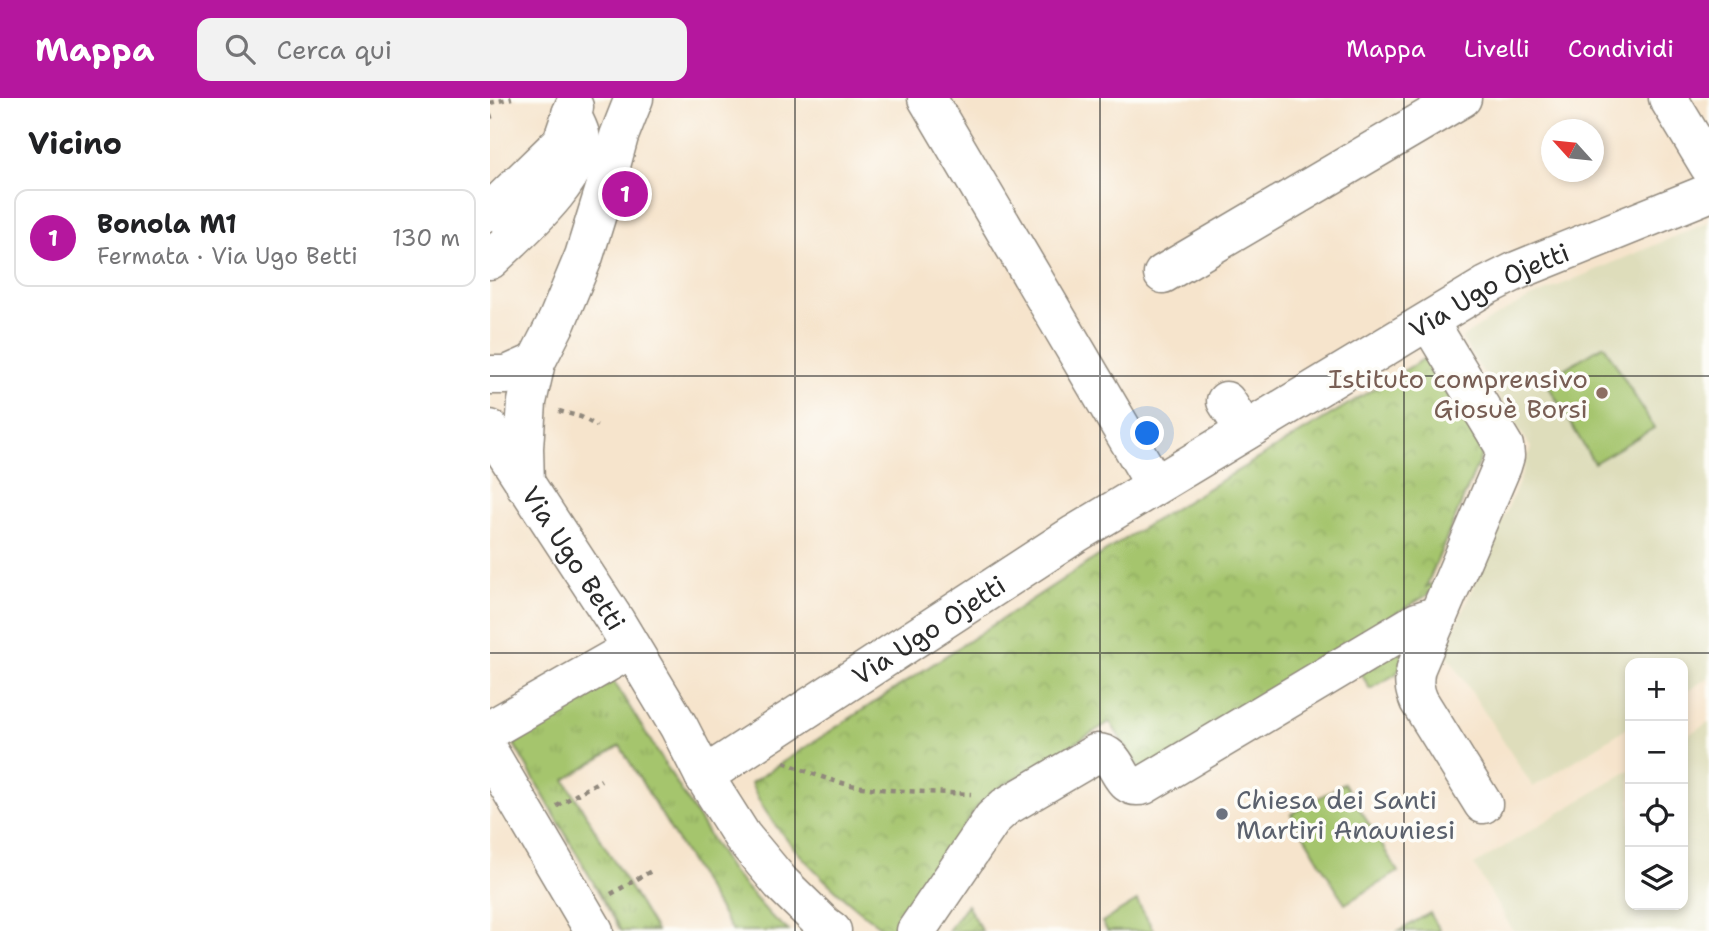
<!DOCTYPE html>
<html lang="it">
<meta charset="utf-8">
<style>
body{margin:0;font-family:"Shantell Sans",sans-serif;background:#f2f2f2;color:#202124}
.controls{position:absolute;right:21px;bottom:21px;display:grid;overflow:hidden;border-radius:14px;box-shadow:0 4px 10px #0003}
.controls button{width:63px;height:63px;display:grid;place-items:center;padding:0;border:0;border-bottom:2px solid #e0e0e0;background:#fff;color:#202124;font:35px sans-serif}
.compass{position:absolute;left:1051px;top:21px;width:63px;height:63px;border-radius:50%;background:#fff;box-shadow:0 4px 10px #0003;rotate:297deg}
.you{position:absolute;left:658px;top:336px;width:24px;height:24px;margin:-18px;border:5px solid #fff;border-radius:50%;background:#1a73e8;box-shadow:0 0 0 10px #1a73e833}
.badge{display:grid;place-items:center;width:46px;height:46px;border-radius:50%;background:#b5179e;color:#fff;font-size:23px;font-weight:700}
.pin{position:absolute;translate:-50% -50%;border:4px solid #fff;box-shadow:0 2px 7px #0006}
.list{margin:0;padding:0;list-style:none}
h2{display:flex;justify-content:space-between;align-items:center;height:91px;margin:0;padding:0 28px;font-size:30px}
h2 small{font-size:23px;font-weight:400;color:#757577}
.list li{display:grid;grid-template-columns:46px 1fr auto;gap:21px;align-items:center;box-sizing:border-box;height:98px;margin:0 14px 14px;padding:0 14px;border:2px solid #e0e0e0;border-radius:14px}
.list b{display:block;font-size:26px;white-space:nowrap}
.list p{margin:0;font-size:23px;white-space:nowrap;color:#757577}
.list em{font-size:23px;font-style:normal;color:#757577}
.icon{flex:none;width:38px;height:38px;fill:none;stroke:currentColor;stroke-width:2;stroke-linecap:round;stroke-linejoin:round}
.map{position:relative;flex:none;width:1219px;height:833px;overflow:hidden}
header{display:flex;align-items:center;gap:42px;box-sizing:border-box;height:98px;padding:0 35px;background:#b5179e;color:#fff}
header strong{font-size:33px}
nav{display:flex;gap:38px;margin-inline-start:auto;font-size:24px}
.search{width:490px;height:63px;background:#f2f2f2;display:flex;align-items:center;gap:18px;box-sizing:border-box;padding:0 24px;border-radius:14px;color:#757577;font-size:26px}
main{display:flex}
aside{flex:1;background:#fff}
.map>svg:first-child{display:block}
.built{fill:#deddbb}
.grass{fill:url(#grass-tufts);stroke:#68784c;stroke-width:2}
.park{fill:url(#park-crowns);stroke:#68784c;stroke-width:2}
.garden{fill:url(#garden-furrows);stroke:#68784c;stroke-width:2}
.pitch{fill:#a5c56d;stroke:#68784c;stroke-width:2}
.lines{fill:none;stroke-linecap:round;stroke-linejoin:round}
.minor-casing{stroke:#90887c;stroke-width:41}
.path{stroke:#90887c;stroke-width:4.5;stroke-dasharray:5 5;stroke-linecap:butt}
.minor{stroke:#fff;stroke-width:38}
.grid{fill:none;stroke:#2b2b2b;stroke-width:2;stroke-opacity:0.55}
.education-dot{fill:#8d6e63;stroke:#fdfcf7;stroke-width:2.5}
.worship-dot{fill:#6b7280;stroke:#fdfcf7;stroke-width:2.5}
.labels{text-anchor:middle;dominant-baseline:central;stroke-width:7;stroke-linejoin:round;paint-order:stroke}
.street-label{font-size:26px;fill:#2b2b2b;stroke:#fdfcf7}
.education-label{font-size:26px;fill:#785e54;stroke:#fdfcf7;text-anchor:end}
.worship-label{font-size:26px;fill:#5b616d;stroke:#fdfcf7;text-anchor:start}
</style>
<header>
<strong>Mappa</strong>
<div class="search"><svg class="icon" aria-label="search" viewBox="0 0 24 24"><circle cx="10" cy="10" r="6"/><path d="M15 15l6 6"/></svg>Cerca qui</div>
<nav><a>Mappa</a><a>Livelli</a><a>Condividi</a></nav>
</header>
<main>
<aside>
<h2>Vicino<small></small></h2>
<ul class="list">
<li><span class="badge">1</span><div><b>Bonola M1</b><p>Fermata · Via Ugo Betti</p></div><em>130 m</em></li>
</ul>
</aside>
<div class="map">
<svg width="1219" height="833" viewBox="0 0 1219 833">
<defs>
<pattern id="grass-tufts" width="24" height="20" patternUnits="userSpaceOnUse" patternTransform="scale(1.75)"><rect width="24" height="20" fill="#a5c56d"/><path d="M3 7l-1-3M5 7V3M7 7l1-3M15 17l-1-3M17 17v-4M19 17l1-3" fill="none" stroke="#8ea95f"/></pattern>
<pattern id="park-crowns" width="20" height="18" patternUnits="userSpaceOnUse" patternTransform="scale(1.75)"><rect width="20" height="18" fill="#a5c56d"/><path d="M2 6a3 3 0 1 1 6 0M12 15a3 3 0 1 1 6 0" fill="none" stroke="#8ea95f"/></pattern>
<pattern id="garden-furrows" width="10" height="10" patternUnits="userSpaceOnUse" patternTransform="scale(1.75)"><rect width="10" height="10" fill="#a5c56d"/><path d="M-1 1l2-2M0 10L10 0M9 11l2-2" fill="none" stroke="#8ea95f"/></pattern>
</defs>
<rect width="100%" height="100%" fill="#fdfcf7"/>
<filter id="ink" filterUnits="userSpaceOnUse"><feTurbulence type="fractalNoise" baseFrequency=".0143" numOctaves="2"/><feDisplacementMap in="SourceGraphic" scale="14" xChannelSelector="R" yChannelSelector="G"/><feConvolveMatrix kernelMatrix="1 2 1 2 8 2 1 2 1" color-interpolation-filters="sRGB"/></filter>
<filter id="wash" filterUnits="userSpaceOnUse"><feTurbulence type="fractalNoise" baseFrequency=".00686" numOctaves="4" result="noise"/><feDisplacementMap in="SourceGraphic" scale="28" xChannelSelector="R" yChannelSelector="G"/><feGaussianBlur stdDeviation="1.57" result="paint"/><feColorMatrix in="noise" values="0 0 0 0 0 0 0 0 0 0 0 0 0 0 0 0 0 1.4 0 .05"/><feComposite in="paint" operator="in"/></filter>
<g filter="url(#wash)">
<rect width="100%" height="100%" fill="#f6e4cc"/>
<path class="built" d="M 1219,124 L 1219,579 L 1193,596 L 1193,565 L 1140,565 L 1140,628 L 1043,689 L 955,553 L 1027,389 L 1041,350 L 971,240 L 1006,218 L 1040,200 Z
M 1219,624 L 1219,833 L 1023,833 L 984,767 L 1140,672 L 1140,807 L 1193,807 L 1193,640 Z"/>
<path class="grass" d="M 909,545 L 917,558 L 906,576 L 880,591 L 868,570 Z
M 123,582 L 241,773 L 281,818 L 299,833 L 242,833 L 130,648 L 75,682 L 166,833 L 131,833 L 24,646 Z"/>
<path class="park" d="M 935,260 L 989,346 L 992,356 L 936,489 L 948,483 L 944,493 L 826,563 L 654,678 L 620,624 L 501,695 L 488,708 L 403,831 L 396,832 L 391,829 C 348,798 280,735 261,685 L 639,438 Z
M 940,815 L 950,833 L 909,833 Z"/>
<path class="garden" d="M 477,807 L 492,833 L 458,833 L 474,810 Z"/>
<path class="pitch" d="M 1114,247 L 1164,330 L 1104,365 L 1055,282 Z
M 854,685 L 908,774 L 855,806 L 801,716 Z
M 647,803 L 664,833 L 617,833 L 612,824 Z"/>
</g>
<g filter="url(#ink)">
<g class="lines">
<defs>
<g id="minor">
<path d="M 437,0 L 665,387"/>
<path d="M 1178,0 L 1219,68"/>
<path d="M 0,114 L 72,44 L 84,9"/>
<path d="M 0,162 C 26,137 100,75 90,36 C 88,29 84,22 81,16"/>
<path d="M 673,176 L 972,0"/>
<path d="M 939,224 L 1014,348 L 1015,358 L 1012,368 L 926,570 C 923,583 924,591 929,603 L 993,706"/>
<path d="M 0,277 L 17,277 L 46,264"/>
<path d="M 736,303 L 755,333"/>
<path id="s1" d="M 0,331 L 126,524 L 189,629 L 214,678 L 252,738 L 291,785 L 334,827 L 342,833"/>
<path d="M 35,387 L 34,350 L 37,304 L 46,264 L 67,223 L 94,158 L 115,90 L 129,38 L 144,0"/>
<path d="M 0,634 L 3,630 L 141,551"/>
<path d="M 0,656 L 104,833"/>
<path id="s2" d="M 214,678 L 585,436 L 996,188 L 1026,173 L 1219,95"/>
<path d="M 426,833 L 503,720 L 515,709 L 607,655 C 632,655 626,695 654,687 L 927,524 L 939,520 L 947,522"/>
</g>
</defs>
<use href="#minor" class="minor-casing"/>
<path class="path" d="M 0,5 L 22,0
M 0,16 L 2,23
M 69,313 L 91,319 L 107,328
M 294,664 C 319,675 345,685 372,689 C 408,694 444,694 481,696
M 67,708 L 111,682
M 121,796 L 163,772"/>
<use href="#minor" class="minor"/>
</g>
</g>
<path class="grid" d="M 305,0 L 305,833M 610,0 L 610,833M 914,0 L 914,833M 0,278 L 1219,278M 0,555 L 1219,555"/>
<circle class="education-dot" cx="1112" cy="295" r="7"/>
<circle class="worship-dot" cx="732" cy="716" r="7"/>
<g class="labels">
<g class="street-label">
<text stroke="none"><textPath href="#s2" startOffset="924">Via Ugo Ojetti</textPath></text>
<text stroke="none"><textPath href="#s1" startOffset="154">Via Ugo Betti</textPath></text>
<text stroke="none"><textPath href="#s2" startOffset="268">Via Ugo Ojetti</textPath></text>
</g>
<g class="education-label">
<text x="1098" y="280">Istituto comprensivo<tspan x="1098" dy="30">Giosuè Borsi</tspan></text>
</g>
<g class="worship-label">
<text x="746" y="701">Chiesa dei Santi<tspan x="746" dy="30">Martiri Anauniesi</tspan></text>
</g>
</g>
</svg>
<div class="controls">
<button>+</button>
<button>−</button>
<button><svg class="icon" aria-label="locate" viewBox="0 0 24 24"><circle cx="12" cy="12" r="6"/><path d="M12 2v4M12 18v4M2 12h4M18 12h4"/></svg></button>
<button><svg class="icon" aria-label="layers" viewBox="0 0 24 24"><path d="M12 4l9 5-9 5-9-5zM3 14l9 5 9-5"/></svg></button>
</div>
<svg class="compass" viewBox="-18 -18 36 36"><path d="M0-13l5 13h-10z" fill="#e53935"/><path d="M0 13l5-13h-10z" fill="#757577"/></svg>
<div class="you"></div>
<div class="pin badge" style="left:135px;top:96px">1</div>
</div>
</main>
